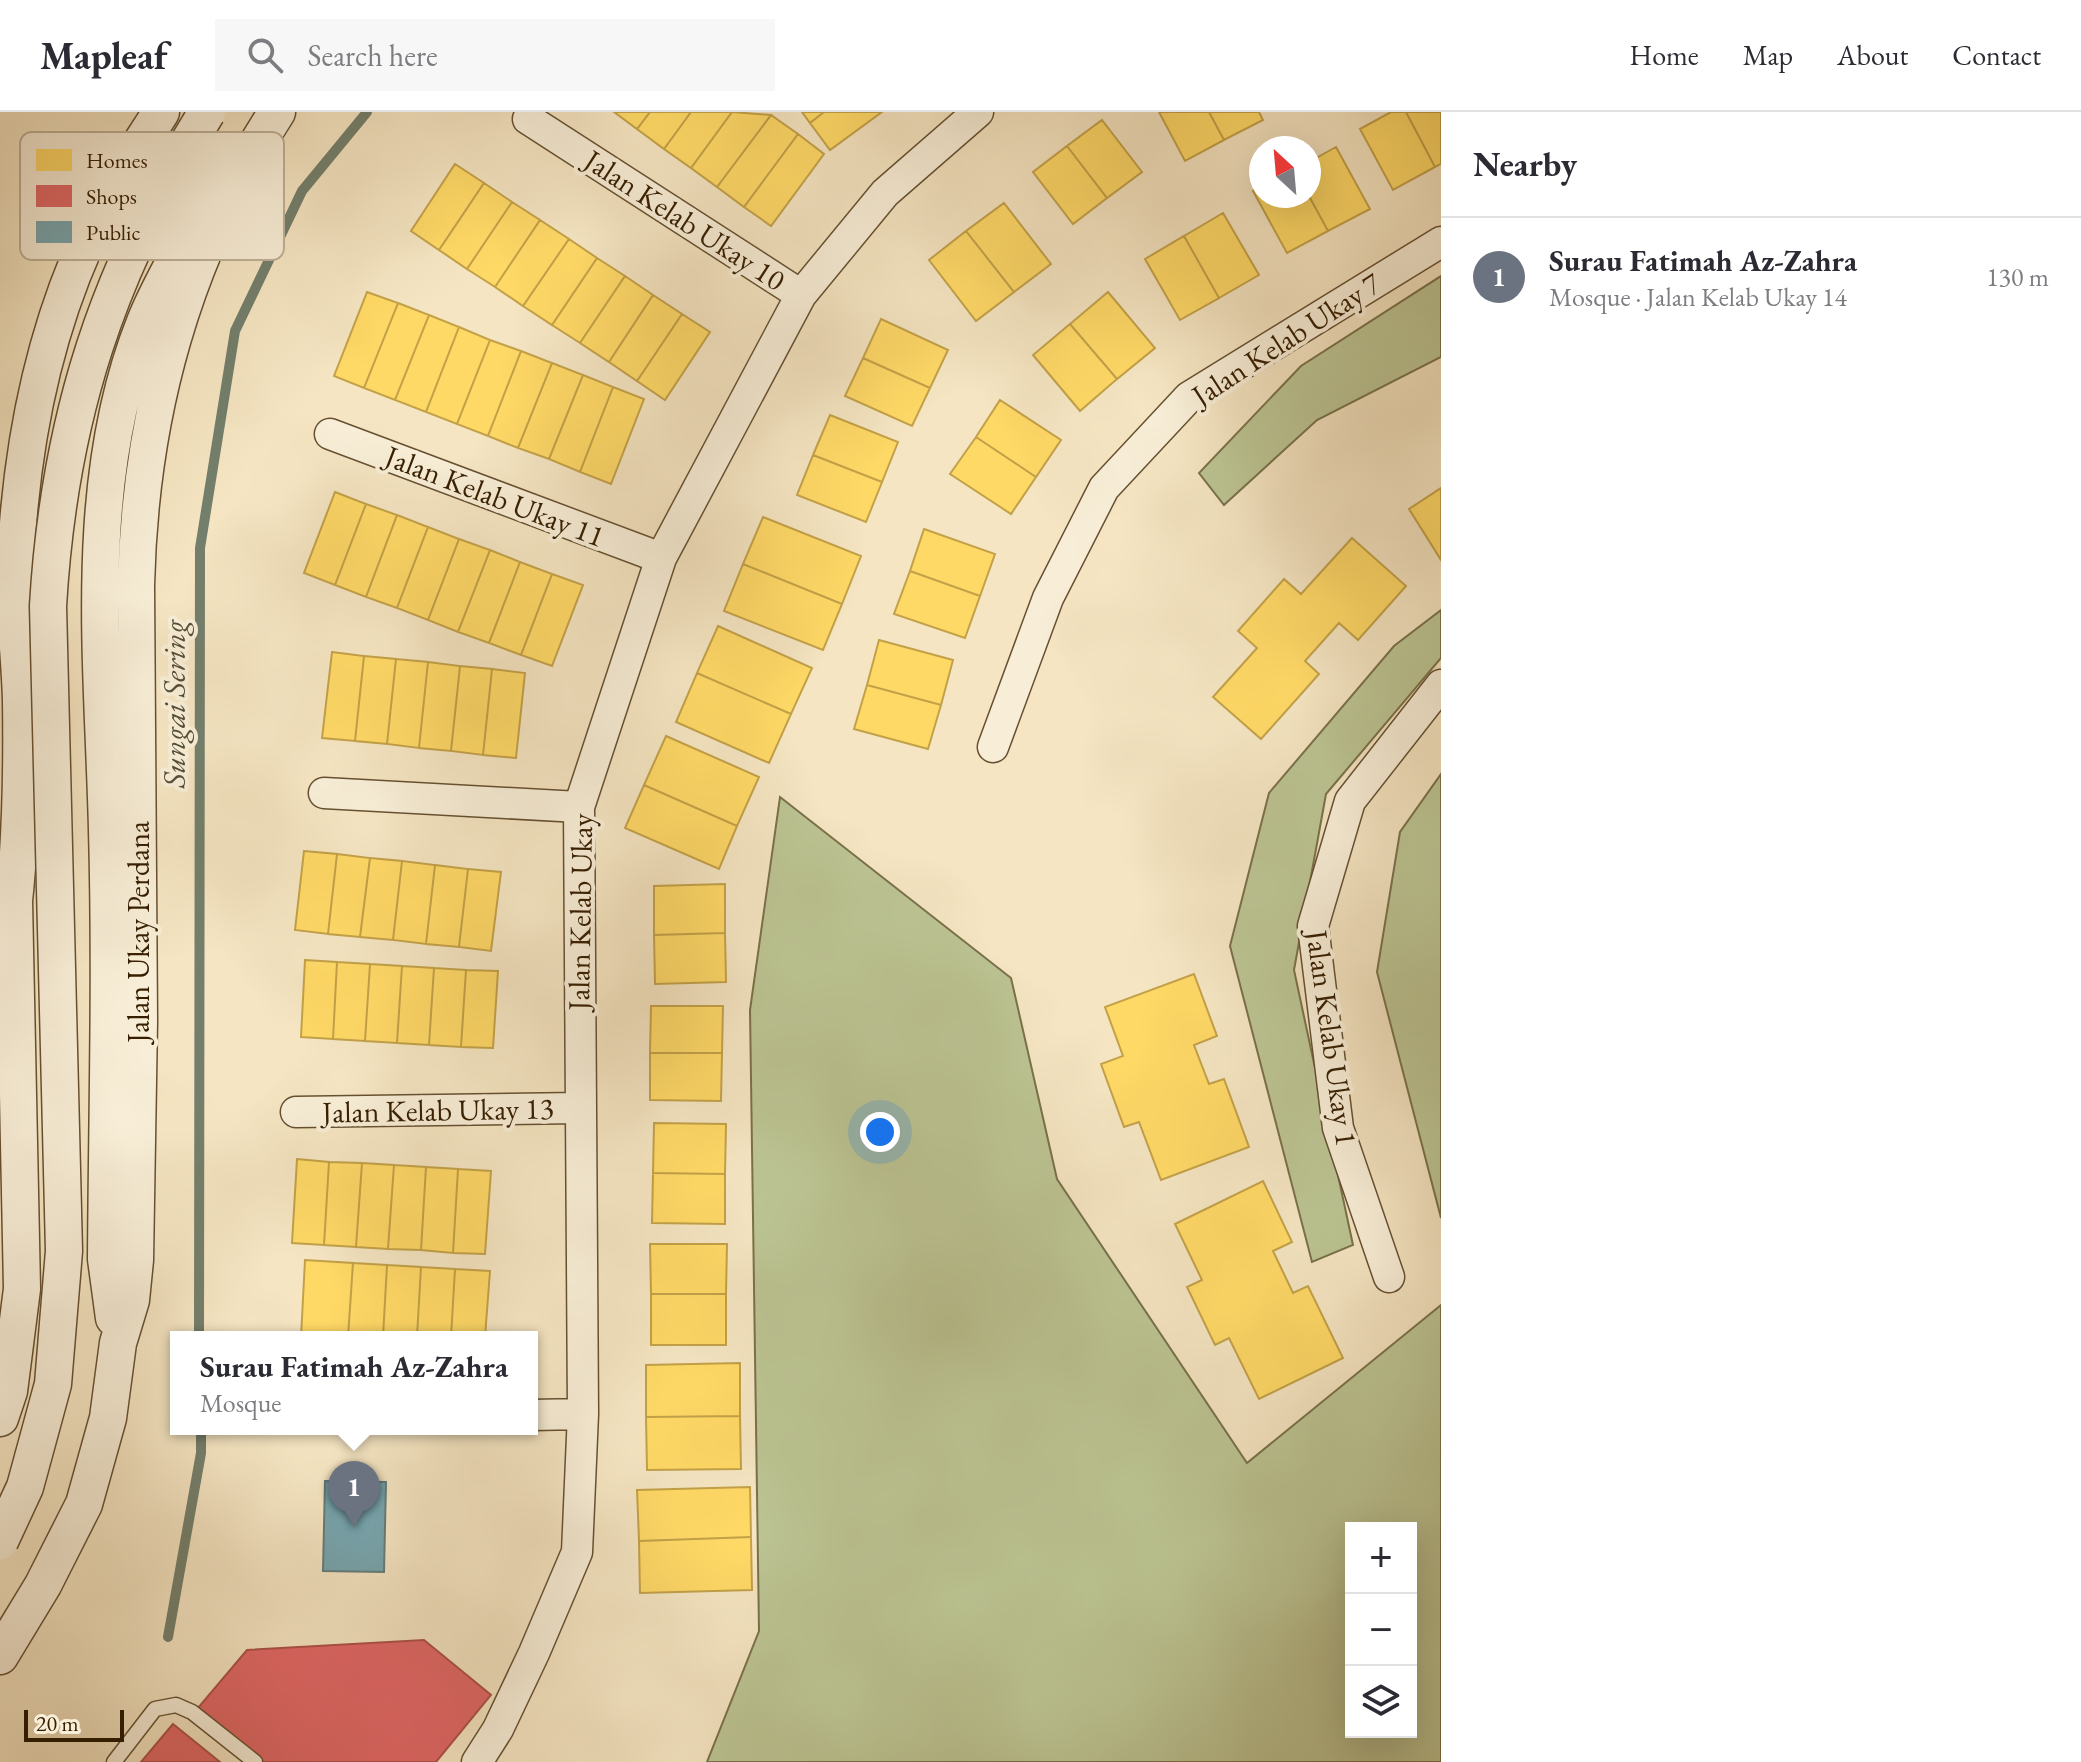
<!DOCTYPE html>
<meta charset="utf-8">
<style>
body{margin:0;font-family:"EB Garamond",serif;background:#f7f7f7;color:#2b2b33}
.controls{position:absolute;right:24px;bottom:24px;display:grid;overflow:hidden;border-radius:0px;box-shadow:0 8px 32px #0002}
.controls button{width:72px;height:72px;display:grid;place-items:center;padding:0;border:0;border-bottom:2px solid #e1e1e2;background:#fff;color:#2b2b33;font:40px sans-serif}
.compass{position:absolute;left:1249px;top:24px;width:72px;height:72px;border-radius:50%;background:#fff;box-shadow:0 8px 32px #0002;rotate:334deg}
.scale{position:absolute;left:24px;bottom:20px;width:100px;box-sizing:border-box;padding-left:8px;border:4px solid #361e01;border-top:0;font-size:22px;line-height:28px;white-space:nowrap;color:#361e01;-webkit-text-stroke:6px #f8eed7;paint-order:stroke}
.you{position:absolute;left:880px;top:1020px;width:28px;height:28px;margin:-20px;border:6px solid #fff;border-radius:50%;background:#1a73e8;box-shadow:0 0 0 12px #1a73e833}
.badge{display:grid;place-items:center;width:52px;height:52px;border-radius:50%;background:#0b8043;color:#fff;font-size:26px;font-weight:700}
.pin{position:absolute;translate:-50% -66px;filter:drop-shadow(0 2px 4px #0008)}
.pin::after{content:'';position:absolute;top:42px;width:28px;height:24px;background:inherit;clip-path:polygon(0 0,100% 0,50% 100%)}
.popup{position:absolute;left:170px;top:1219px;width:368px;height:104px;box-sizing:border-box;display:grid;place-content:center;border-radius:0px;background:#fff;filter:drop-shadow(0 2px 6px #0005);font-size:26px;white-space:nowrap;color:#7c7c81}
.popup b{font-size:30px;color:#2b2b33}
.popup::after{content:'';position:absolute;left:50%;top:100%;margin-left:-16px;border:16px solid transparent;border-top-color:#fff}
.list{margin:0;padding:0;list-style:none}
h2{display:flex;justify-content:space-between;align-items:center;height:104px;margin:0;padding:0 32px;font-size:34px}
h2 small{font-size:26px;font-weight:400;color:#7c7c81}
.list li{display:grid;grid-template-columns:52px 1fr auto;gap:24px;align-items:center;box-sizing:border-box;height:120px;padding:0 32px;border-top:2px solid #e1e1e2}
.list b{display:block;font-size:30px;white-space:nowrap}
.list p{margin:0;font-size:26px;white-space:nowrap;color:#7c7c81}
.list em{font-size:26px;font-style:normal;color:#7c7c81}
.icon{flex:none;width:44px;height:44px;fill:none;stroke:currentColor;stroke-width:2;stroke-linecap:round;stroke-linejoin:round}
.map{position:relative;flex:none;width:1441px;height:1650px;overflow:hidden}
header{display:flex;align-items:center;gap:48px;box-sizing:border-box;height:112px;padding:0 40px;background:#fff;border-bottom:2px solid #e1e1e2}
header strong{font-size:38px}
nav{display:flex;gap:44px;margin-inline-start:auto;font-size:28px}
.search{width:560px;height:72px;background:#f7f7f7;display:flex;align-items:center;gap:20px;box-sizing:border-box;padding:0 28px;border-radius:0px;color:#7c7c81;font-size:30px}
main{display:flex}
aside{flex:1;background:#fff}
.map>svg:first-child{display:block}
.green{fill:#bcc493;stroke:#79714a;stroke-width:2;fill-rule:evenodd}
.homes{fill:#ffd966;stroke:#c3a148;stroke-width:2}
.shops{fill:#e06666;stroke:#ad5048;stroke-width:2}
.public{fill:#76a5af;stroke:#637c7b;stroke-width:2}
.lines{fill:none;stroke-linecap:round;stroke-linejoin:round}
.stream{stroke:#737f6c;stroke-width:10}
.service-casing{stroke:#665031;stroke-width:17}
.minor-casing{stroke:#665031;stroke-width:33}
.tertiary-casing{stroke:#665031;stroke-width:39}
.service{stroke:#f8eed7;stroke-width:14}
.minor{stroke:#f8eed7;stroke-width:30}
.tertiary{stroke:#f8eed7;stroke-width:36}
.tertiary-bridge-casing{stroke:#665031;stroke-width:39;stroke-linecap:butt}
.tertiary-bridge{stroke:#f8eed7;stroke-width:36}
.labels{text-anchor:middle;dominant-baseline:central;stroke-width:8;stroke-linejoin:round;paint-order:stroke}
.street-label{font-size:30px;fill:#361e01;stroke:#f8eed7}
.water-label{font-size:32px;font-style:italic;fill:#554e37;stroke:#f8eed7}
.key{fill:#f8eed7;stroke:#beb097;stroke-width:2}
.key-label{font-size:22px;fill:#361e01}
</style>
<header>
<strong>Mapleaf</strong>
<div class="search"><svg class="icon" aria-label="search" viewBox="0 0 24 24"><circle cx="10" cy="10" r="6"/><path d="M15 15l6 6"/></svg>Search here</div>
<nav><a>Home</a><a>Map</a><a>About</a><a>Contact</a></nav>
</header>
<main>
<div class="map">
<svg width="1441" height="1650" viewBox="0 0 1441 1650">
<rect width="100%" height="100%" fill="#f5e5c2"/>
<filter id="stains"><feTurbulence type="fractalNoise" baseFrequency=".0025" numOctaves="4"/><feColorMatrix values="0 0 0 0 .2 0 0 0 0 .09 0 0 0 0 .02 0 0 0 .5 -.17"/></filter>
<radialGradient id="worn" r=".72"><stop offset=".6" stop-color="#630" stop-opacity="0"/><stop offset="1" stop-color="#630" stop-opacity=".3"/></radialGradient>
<path class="green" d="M 1441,164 L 1441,245 L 1317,308 L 1224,393 L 1199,361 L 1301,254 Z
M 1441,498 L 1441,546 L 1326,682 L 1294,858 L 1353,1133 L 1312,1150 L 1230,834 L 1269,681 L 1394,534 Z
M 1441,662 L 1441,1106 L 1377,860 L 1400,720 Z
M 780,685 L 1011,866 L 1057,1067 L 1247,1351 L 1441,1193 L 1441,1650 L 707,1650 L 759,1519 L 750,898 ZM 1411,1416 L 1411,1620 L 1351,1620 L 1351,1416 Z"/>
<path class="homes" d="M 614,0 L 650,0 L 637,17 Z
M 650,0 L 691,0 L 664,37 L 637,17 Z
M 691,0 L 732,0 L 691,56 L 664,37 Z
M 732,0 L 771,3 L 717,75 L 691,56 Z
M 802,0 L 824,0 L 810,11 Z
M 824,0 L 882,0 L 830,38 L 810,11 Z
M 1159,0 L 1209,0 L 1224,28 L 1185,49 Z
M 1209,0 L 1259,0 L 1263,8 L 1224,28 Z
M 1391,0 L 1406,0 L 1435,55 L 1393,78 L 1360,17 Z
M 1406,0 L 1441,0 L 1441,52 L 1435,55 Z
M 771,3 L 798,22 L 744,95 L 717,75 Z
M 1102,8 L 1142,60 L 1107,86 L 1067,34 Z
M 798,22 L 824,42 L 771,114 L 744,95 Z
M 1067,34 L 1107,86 L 1073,112 L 1033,60 Z
M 1336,35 L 1370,97 L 1328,119 L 1309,84 L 1309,50 Z
M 455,52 L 484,71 L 439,138 L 411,119 Z
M 484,71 L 512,90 L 467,157 L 439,138 Z
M 1261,75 L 1261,84 L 1309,84 L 1328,119 L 1287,141 L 1253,79 Z
M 512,90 L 540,108 L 495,175 L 467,157 Z
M 1004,91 L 1051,152 L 1014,180 L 966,119 Z
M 1223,101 L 1259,163 L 1219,186 L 1184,124 Z
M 540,108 L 569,127 L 523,194 L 495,175 Z
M 966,119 L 1014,180 L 976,209 L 929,148 Z
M 1184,124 L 1219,186 L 1180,208 L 1145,147 Z
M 569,127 L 597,146 L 552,213 L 523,194 Z
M 597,146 L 625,164 L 580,231 L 552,213 Z
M 625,164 L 653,183 L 609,250 L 580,231 Z
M 367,180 L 398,191 L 364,276 L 334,264 Z
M 1108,180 L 1155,236 L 1117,267 L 1070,212 Z
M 653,183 L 682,202 L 637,269 L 609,250 Z
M 398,191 L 429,203 L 395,288 L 364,276 Z
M 682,202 L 710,220 L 665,288 L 637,269 Z
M 429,203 L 459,215 L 426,300 L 395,288 Z
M 881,207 L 948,238 L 930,276 L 863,246 Z
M 1070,212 L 1117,267 L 1080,299 L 1033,243 Z
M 459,215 L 490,228 L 457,312 L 426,300 Z
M 490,228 L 521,239 L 488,324 L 457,312 Z
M 521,239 L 552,251 L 518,336 L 488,324 Z
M 863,246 L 930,276 L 912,314 L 845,284 Z
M 552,251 L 583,263 L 549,347 L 518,336 Z
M 583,263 L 613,275 L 580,360 L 549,347 Z
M 613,275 L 644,287 L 611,372 L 580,360 Z
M 1000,288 L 1061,328 L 1036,365 L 976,325 Z
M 830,303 L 898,330 L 882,370 L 813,343 Z
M 976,325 L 1036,365 L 1011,402 L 950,362 Z
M 813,343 L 882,370 L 866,410 L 797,383 Z
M 1441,376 L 1441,448 L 1409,397 Z
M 335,380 L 366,392 L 335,473 L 304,461 Z
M 366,392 L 397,403 L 366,485 L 335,473 Z
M 397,403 L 428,415 L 397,496 L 366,485 Z
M 763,405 L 861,444 L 842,492 L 743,452 Z
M 428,415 L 459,427 L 428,508 L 397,496 Z
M 924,417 L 995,442 L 980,484 L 910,459 Z
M 1352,426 L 1406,474 L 1358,528 L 1339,511 L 1305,549 L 1319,562 L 1261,627 L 1213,585 L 1257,536 L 1238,519 L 1284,467 L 1301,482 Z
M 459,427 L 490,438 L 458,520 L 428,508 Z
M 490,438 L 520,450 L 489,531 L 458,520 Z
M 520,450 L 552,462 L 521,543 L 489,531 Z
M 743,452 L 842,492 L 823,538 L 724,499 Z
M 910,459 L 980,484 L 965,526 L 894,502 Z
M 552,462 L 583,473 L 552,554 L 521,543 Z
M 718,514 L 812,556 L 791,602 L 697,561 Z
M 879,528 L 953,548 L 941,593 L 867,573 Z
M 332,540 L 364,544 L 355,629 L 322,626 Z
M 364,544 L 396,547 L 387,632 L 355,629 Z
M 396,547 L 428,550 L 419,636 L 387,632 Z
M 428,550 L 460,554 L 451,639 L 419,636 Z
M 460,554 L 492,557 L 483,643 L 451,639 Z
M 492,557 L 525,561 L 516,646 L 483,643 Z
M 697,561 L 791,602 L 769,651 L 676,610 Z
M 867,573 L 941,593 L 928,637 L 854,617 Z
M 666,624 L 759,665 L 737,714 L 644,673 Z
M 644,673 L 737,714 L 719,757 L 625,716 Z
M 304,739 L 337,742 L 328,822 L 295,818 Z
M 337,742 L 370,746 L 360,825 L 328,822 Z
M 370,746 L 402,749 L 393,828 L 360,825 Z
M 402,749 L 435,753 L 426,832 L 393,828 Z
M 435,753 L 468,757 L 459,835 L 426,832 Z
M 468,757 L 501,760 L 491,839 L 459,835 Z
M 725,772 L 725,821 L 654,823 L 654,774 Z
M 725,821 L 726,870 L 655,872 L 654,823 Z
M 305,848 L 337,850 L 333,927 L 301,925 Z
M 337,850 L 370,852 L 365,929 L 333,927 Z
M 370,852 L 402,854 L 397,931 L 365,929 Z
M 402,854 L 434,856 L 429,933 L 397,931 Z
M 434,856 L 466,858 L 461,935 L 429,933 Z
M 466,858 L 498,859 L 493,936 L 461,935 Z
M 1194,862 L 1217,924 L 1194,933 L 1209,972 L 1224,967 L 1249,1035 L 1161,1068 L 1139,1010 L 1124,1015 L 1101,952 L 1123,944 L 1105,895 Z
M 651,894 L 723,894 L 722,941 L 650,941 Z
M 650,941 L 722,941 L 721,989 L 650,988 Z
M 654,1011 L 726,1012 L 725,1062 L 653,1061 Z
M 297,1047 L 329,1050 L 324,1133 L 292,1131 Z
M 329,1050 L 362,1051 L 356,1135 L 324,1133 Z
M 362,1051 L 394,1053 L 388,1137 L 356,1135 Z
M 394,1053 L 426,1055 L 421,1138 L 388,1137 Z
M 426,1055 L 458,1057 L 453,1141 L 421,1138 Z
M 458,1057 L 491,1059 L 485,1142 L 453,1141 Z
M 653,1061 L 725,1062 L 725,1112 L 652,1111 Z
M 1263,1069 L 1292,1130 L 1273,1139 L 1293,1181 L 1308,1174 L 1343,1246 L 1259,1287 L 1229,1226 L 1215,1233 L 1187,1175 L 1202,1168 L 1175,1112 Z
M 650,1132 L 727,1132 L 726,1182 L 651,1182 Z
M 305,1148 L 353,1151 L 348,1225 L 301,1225 Z
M 353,1151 L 387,1153 L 383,1225 L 348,1225 Z
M 387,1153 L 421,1155 L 417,1225 L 383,1225 Z
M 421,1155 L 455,1157 L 451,1225 L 417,1225 Z
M 455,1157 L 490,1159 L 485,1225 L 451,1225 Z
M 651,1182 L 726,1182 L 726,1233 L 651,1233 Z
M 740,1251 L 740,1304 L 646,1305 L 646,1253 Z
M 740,1304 L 741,1357 L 647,1358 L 646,1305 Z
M 750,1375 L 751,1425 L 639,1429 L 637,1378 Z
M 751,1425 L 752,1478 L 640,1481 L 639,1429 Z"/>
<path class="shops" d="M 424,1528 L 491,1583 L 436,1650 L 262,1650 L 197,1597 L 247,1538 Z
M 173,1612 L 220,1650 L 141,1650 Z"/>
<path class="public" d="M 325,1369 L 386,1370 L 384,1460 L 323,1459 Z"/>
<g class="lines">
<path class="stream" d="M 199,1225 L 200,436 L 235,219 L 302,79 L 367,0
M 168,1525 L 201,1341 L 201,1317"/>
<defs>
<path id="service" d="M 114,1650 L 155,1597 L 176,1593 L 192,1600 L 255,1650"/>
<path id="minor" d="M 528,7 L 801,183
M 330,322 L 661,446
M 993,635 L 1048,486 L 1104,376 L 1189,285 L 1441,130
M 324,681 L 579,695
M 296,1000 L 579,996
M 1389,1165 L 1338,1016 L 1313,814 L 1350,689 L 1441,573
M 532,1303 L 583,1302
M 477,1650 L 498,1617 L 534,1541 L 577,1440 L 583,1302 L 579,695 L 661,446 L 801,183 L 885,81 L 978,0"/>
<path id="tertiary" d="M 14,789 C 21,723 22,656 21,589 C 20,547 14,504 15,462 C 20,331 46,198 110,83 C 125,54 144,27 161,0
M 114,1206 L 106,1147 C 107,1004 111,861 107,718 C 103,551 81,370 145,210 C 156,182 172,155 185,129
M 0,1306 L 9,1279 L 22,1177 L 14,789 L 8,766
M 0,1544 L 43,1473 L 84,1392 L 108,1306 L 118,1231 L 131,1188 L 135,1148 L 139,909 L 136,473 C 140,302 183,145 277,0"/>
</defs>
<use href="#service" class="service-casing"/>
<use href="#minor" class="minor-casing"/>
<use href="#tertiary" class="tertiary-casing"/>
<use href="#service" class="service"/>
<use href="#minor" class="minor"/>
<use href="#tertiary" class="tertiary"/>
<defs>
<path id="tertiary-bridge" d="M 0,1429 L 25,1375 L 53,1272 L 64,1139 L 48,494 C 59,307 107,159 207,0"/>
</defs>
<use href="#tertiary-bridge" class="tertiary-bridge-casing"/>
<use href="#tertiary-bridge" class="tertiary-bridge"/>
</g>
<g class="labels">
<g class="street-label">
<text transform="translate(685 108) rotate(33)">Jalan Kelab Ukay 10</text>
<text transform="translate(1286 227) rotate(-33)">Jalan Kelab Ukay 7</text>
<text transform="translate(495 384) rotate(21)">Jalan Kelab Ukay 11</text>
<text transform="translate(580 800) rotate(-89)">Jalan Kelab Ukay</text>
<text transform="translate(138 820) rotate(-90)">Jalan Ukay Perdana</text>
<text transform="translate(1332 926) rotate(82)">Jalan Kelab Ukay 1</text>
<text transform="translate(438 998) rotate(-1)">Jalan Kelab Ukay 13</text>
</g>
<g class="water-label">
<text transform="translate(174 592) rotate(-90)">Sungai Sering</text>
</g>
</g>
<rect x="20" y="20" width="264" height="128" rx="12" class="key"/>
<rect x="36" y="37" width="36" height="22" fill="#ffd966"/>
<rect x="36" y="73" width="36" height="22" fill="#e06666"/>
<rect x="36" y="109" width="36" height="22" fill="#76a5af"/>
<g class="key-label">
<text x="86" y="56">Homes</text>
<text x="86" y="92">Shops</text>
<text x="86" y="128">Public</text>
</g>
<rect width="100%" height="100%" filter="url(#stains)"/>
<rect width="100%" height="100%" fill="url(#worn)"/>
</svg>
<div class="controls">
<button>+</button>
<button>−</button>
<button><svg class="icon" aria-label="layers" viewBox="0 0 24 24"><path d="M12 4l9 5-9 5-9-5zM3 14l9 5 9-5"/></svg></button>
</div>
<svg class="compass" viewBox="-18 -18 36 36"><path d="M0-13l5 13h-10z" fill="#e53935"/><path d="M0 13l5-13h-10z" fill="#7c7c81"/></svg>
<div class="scale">20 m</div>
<div class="you"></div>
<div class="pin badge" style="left:354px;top:1415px;background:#6b7280">1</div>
<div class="popup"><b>Surau Fatimah Az-Zahra</b>Mosque</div>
</div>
<aside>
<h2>Nearby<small></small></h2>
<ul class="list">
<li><span class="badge" style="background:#6b7280">1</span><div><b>Surau Fatimah Az-Zahra</b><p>Mosque · Jalan Kelab Ukay 14</p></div><em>130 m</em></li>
</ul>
</aside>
</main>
